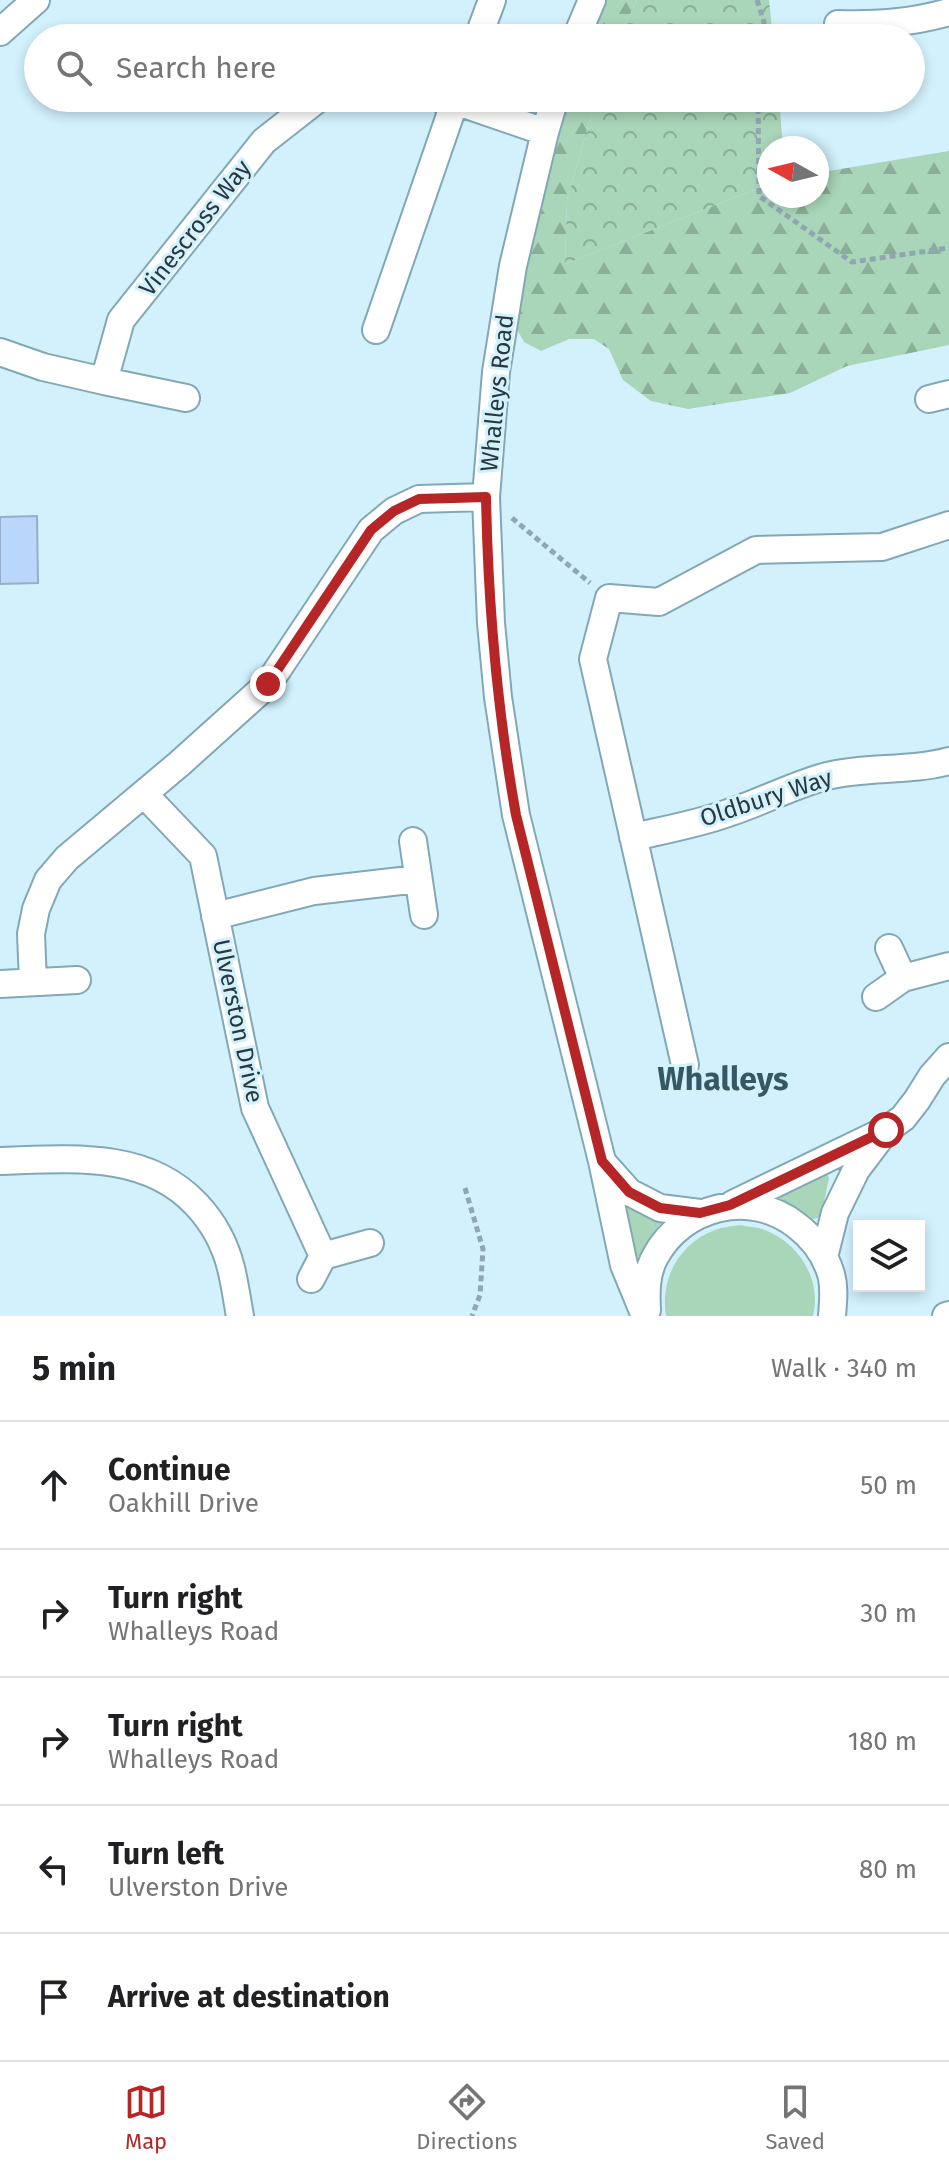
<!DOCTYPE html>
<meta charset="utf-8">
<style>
body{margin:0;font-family:"Fira Sans",sans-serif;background:#f6f6f6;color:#202124}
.controls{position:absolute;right:24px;bottom:24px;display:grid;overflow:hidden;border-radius:0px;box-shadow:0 4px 12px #0003}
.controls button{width:72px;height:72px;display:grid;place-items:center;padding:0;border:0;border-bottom:2px solid #e0e0e0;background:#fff;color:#202124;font:40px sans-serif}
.compass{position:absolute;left:757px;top:136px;width:72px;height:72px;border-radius:50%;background:#fff;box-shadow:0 4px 12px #0003;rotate:278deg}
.stop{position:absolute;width:24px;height:24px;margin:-18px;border:6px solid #b62626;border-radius:50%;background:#fff}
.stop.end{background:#b62626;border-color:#fff;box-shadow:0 2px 8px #0008}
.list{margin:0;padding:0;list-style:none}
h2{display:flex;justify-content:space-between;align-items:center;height:104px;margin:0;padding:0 32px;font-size:34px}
h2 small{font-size:26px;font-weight:400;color:#757577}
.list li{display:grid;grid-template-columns:52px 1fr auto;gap:24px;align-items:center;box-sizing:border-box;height:128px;padding:0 32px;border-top:2px solid #e0e0e0}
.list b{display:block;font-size:30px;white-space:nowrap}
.list p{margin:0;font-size:26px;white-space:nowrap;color:#757577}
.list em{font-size:26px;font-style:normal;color:#757577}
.icon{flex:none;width:44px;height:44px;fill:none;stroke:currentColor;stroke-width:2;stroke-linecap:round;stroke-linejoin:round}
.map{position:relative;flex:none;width:949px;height:1316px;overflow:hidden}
.search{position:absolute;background:#fff;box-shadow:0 4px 12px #0003;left:24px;right:24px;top:24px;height:88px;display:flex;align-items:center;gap:20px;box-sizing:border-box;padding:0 28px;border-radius:44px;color:#757577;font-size:30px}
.sheet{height:744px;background:#fff}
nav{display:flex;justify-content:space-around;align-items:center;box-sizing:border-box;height:112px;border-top:2px solid #e0e0e0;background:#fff;font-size:22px;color:#757577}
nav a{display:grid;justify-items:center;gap:4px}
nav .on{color:#b62626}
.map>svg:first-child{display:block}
.grass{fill:#a9d5b8}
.forest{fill:url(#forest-firs)}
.park{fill:url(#park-crowns)}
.building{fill:#bad6f9;stroke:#98adc9;stroke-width:2}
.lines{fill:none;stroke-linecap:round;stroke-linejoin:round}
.minor-casing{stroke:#82a8b5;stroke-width:30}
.path{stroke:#8ea7b1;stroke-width:5;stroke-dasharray:6 4;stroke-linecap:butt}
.minor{stroke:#fff;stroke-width:26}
.route{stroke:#b62626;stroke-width:10}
.labels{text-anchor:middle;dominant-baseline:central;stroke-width:6;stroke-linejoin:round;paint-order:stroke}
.street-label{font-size:24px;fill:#28383e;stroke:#d2f1fd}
.district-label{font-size:32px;font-weight:bold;fill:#345864;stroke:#d2f1fd}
</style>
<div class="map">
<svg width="949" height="1316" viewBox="0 0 949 1316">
<defs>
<pattern id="forest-firs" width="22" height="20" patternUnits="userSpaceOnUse" patternTransform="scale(2)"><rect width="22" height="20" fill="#a9d5b8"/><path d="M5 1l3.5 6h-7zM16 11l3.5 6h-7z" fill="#8aae97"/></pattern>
<pattern id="park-crowns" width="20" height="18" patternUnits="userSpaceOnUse" patternTransform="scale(2)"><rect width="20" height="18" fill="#a9d5b8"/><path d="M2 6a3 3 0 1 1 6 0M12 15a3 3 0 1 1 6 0" fill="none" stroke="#8aae97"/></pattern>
</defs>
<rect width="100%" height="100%" fill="#d2f1fd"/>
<path class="grass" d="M 826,1172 L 829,1178 L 822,1212 L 818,1218 L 813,1219 L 788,1202 L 778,1198 L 778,1189 Z
M 620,1202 L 663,1221 L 650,1237 L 639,1256 L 636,1257 L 634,1255 Z
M 741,1225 C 749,1227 758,1227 765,1230 C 799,1243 822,1280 813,1316 L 666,1316 C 660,1279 679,1243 715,1230 C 723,1227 732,1226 741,1225 Z"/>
<path class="forest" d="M 604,0 L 637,0 L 619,38 L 587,38 Z
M 566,98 L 596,98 L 567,200 L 565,264 L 769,184 L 769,196 L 817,196 L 817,173 L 949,151 L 949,345 L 847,366 L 790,393 L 688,409 L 651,401 L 623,380 L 609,349 L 594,339 L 569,339 L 541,351 L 524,342 L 513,322 Z"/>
<path class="park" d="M 637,0 L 769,0 L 773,38 L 619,38 Z
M 596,98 L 779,98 L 783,148 L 769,148 L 769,184 L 565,264 L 567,200 Z"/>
<path class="building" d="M 37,516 L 38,583 L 0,584 L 0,517 Z"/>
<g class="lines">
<defs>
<path id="minor" d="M 838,24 C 876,25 911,23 949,12
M 0,32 L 36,0
M 478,38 L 492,0
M 576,38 L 592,0
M 555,98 L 545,132 L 513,266 L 496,372 L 486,497 L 491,623 L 498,697 L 516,815 L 602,1161 L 624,1265 L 645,1316
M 441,99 L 455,101 L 545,132
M 376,330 L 456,98
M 0,352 L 43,367 L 104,381 L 121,320 L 264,141 L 319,98
M 104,381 L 186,398
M 929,399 L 949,394
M 144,794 L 203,856 L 255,1108 L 323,1256
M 633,837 C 664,830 698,824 728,813 C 762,802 793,785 827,776 C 867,766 909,772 949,761
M 413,841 L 424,915
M 215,916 L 314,891 L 418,879
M 903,978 L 949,966
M 33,982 L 31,934 L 36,909 L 48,880 L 67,858 L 179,764 L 268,684 L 371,530 L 394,511 L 419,499 L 486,497
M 0,984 L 77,980
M 876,997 L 903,978 L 889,948
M 685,1065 L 593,659 L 609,598 L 659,602 L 756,550 L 882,547 L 949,525
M 0,1161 C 68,1159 145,1150 196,1204 C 213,1222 225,1244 231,1268 C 235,1284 237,1300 240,1316
M 604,1164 L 629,1192 L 660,1208 L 700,1213
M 733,1204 L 886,1130 L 903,1118 L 917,1100 L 932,1076 L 949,1057
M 824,1257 L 835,1213 L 856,1170 L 884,1133
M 311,1279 L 323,1256 L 370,1243
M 647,1310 C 646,1292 646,1273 655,1257 C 682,1206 750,1189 796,1225 C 812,1237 825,1254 831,1274 C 835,1288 833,1302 832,1316
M 946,1316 L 949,1315"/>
</defs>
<use href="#minor" class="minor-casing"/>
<path class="path" d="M 757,0 L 764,22 L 762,38
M 758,98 L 759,196 L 852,262 L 949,248
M 512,518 L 590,583
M 465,1188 L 483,1249 L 480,1295 L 472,1316"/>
<use href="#minor" class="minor"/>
</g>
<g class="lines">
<path class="route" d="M 268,684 L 371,530 L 394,511 L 419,499 L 486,497 C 488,604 497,709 516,815 L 602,1161 L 629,1192 L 660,1208 L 700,1213 L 730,1205 L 886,1130"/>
</g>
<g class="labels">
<g class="street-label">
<text transform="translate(195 228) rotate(-52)">Vinescross Way</text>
<text transform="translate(497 393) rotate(-84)">Whalleys Road</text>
<text transform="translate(766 798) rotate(-18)">Oldbury Way</text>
<text transform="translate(238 1021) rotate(78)">Ulverston Drive</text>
</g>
<g class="district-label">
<text x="723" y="1079">Whalleys</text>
</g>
</g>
</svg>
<div class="controls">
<button><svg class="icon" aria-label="layers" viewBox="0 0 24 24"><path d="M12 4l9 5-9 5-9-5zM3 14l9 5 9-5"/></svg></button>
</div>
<svg class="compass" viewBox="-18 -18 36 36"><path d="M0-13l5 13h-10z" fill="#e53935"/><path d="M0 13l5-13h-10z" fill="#757577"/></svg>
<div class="stop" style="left:886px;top:1130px"></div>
<div class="stop end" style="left:268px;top:684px"></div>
<div class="search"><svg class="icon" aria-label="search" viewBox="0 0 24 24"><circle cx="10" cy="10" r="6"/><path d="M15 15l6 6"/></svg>Search here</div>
</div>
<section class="sheet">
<h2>5 min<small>Walk · 340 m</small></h2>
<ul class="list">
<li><svg class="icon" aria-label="ahead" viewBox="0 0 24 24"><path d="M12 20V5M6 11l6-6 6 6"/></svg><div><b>Continue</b><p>Oakhill Drive</p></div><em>50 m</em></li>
<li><svg class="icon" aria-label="right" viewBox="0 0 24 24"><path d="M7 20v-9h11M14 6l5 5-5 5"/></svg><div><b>Turn right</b><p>Whalleys Road</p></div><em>30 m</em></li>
<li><svg class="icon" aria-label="right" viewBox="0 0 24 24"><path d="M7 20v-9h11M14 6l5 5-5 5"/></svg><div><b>Turn right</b><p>Whalleys Road</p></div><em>180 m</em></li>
<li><svg class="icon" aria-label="left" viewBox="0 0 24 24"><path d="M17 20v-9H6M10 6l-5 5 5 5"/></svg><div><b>Turn left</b><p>Ulverston Drive</p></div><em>80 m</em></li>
<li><svg class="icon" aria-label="arrive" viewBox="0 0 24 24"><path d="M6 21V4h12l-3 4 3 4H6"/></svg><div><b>Arrive at destination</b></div></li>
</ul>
</section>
<nav>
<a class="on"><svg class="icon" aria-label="map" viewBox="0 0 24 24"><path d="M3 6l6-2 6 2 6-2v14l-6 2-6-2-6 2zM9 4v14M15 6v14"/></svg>Map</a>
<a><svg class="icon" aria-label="directions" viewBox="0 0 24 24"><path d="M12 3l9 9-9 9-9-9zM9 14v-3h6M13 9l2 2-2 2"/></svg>Directions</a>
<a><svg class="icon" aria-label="saved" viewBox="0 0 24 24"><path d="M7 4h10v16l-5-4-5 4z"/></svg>Saved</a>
</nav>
